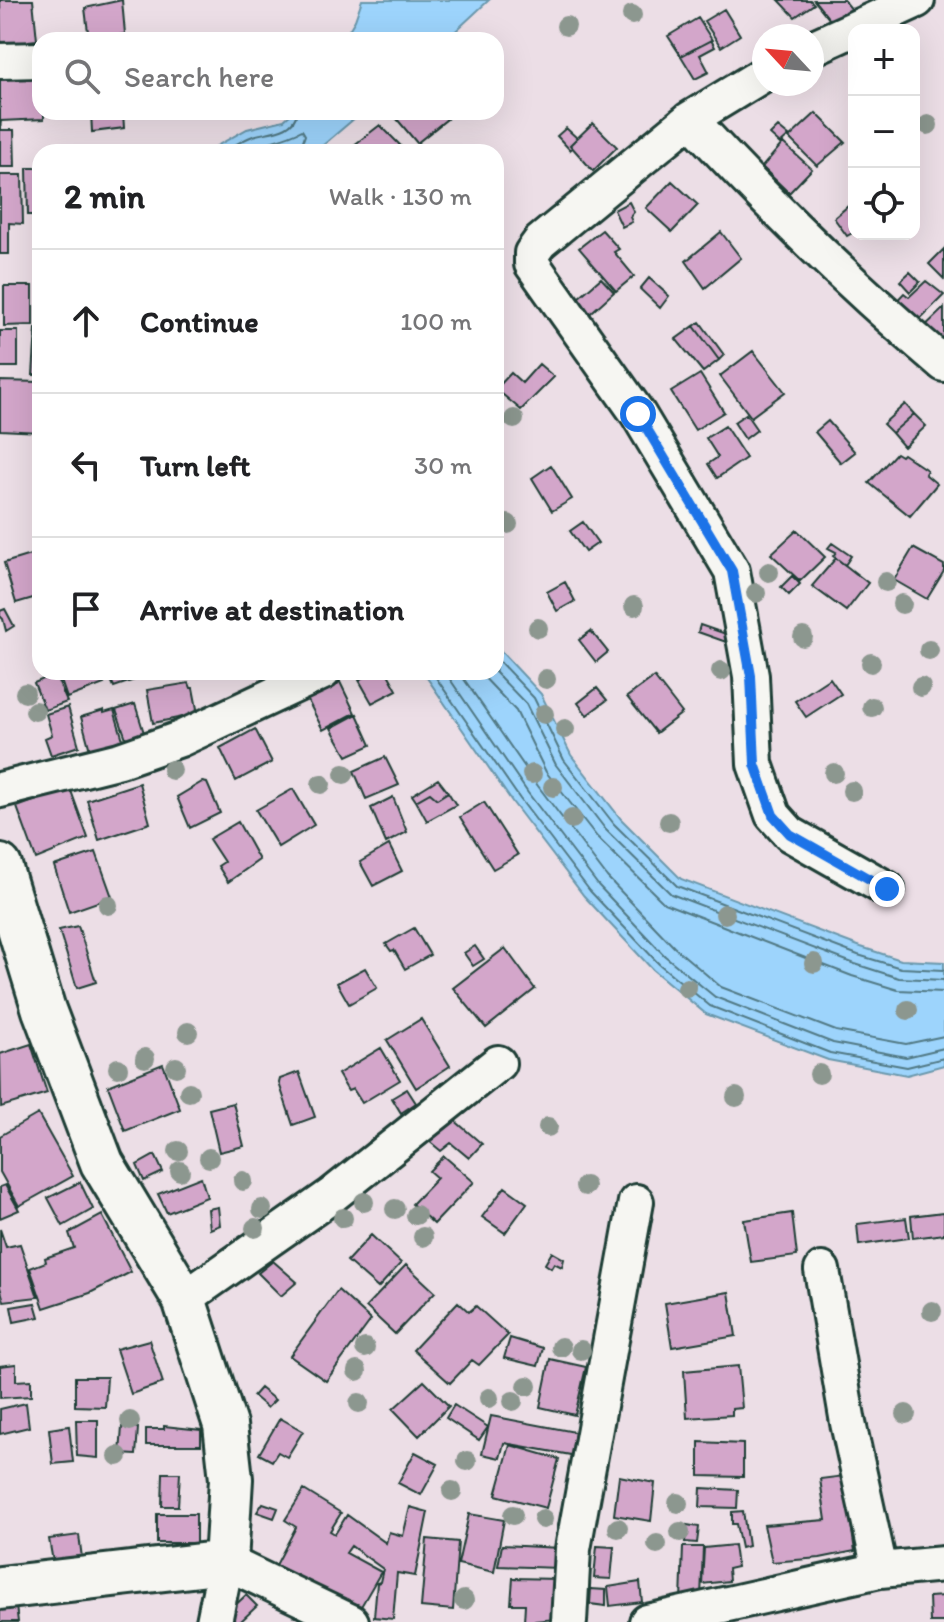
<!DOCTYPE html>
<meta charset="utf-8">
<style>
body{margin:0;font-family:Itim,sans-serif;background:#f6f6f6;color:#202124}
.controls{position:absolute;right:24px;top:24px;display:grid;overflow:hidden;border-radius:16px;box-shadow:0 8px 32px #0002}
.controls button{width:72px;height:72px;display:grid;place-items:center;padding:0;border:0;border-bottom:2px solid #e0e0e0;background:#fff;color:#202124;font:40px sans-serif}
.compass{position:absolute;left:752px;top:24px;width:72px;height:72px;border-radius:50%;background:#fff;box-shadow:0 8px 32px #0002;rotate:296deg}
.stop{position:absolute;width:24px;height:24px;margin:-18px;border:6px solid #1a73e8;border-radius:50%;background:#fff}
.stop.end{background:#1a73e8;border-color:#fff;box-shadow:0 2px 8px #0008}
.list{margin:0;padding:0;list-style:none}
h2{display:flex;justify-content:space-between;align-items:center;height:104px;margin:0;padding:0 32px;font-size:34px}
h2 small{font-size:26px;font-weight:400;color:#757577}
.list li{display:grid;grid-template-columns:52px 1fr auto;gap:24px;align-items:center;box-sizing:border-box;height:144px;padding:0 32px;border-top:2px solid #e0e0e0}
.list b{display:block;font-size:30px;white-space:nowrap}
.list em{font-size:26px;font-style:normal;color:#757577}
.icon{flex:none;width:44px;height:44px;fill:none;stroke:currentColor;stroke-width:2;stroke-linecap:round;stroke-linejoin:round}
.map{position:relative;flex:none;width:944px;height:1622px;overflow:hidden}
.search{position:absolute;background:#fff;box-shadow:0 8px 32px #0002;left:32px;top:32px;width:472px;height:88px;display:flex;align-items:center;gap:20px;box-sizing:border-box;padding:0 28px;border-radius:24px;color:#757577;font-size:30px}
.panel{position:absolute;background:#fff;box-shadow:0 8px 32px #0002;left:32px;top:144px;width:472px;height:536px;border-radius:24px}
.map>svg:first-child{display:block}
.water{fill:#9dd4fc;stroke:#6b98ac;stroke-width:2}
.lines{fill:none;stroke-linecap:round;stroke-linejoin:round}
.shore{stroke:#517984;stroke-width:2}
.building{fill:#d3a6ca;stroke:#1f3d34;stroke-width:2}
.minor-casing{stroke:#1f3d34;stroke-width:40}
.tertiary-casing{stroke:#1f3d34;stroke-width:48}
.minor{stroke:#f6f6f2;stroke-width:34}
.tertiary{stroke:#f6f6f2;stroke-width:42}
.tree{fill:#8c978f}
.route{stroke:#1a73e8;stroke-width:10}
</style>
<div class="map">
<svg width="944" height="1622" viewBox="0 0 944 1622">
<rect width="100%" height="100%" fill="#ecdee6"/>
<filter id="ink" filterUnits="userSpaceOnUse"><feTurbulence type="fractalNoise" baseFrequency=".0125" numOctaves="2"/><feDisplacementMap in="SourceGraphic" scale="16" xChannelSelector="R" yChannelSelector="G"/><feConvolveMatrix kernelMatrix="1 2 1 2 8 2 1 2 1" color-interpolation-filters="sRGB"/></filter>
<g filter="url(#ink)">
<path class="water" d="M 362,0 L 489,0 L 446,40 L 343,40 L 355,20 Z
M 293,112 L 362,112 L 315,152 L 206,152 L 247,129 L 284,120 Z
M 496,646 L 541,694 L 571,755 L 621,819 L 681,879 L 861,947 L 901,960 L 944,962 L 944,1065 L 907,1075 L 828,1060 L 706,1014 L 653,970 L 584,896 L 513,803 L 423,672 L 496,672 Z"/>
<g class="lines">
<path class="shore" d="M 223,152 C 232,147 242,140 253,136 C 269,131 294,132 297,112
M 243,152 C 262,142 284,140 302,130 L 305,135 L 299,152
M 496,658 L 534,698 L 564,760 L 614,824 L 677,886 L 858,955 L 901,968 L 944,970
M 432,672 L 520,799 L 590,891 L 659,964 L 710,1006 L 830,1053 L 907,1067 L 944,1058
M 445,672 L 528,793 L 598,885 L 665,956 L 715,997 L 833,1043 L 906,1057 L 944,1048
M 459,672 L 538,786 L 607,877 L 674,947 L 721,987 L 836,1031 L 906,1044 L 944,1036
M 479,672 L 516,711 L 546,772 L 597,837 L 664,903 L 852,976 L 898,990 L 944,992
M 495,672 L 526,704 L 556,765 L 606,830 L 671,894 L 855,964 L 899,978 L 944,980"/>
</g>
<path class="building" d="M 0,0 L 33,0 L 37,40 L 29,41 L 29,45 L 1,47 Z
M 122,0 L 125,34 L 89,40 L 85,8 Z
M 779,0 L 810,0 L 814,4 L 795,17 Z
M 814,0 L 844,0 L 853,11 L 834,25 Z
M 724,9 L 740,35 L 721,47 L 704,21 Z
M 698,18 L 712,40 L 681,56 L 668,36 Z
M 711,40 L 715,47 L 700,55 L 709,72 L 695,79 L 681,56 Z
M 40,74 L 40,112 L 44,112 L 44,119 L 1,121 L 0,129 L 0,76 Z
M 91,112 L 123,112 L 124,128 L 92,132 Z
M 391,112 L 441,112 L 447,119 L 417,143 Z
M 816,113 L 845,142 L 817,166 L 789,138 Z
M 593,123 L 617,147 L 593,171 L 570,145 Z
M 380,125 L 400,145 L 393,152 L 353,152 L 349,149 Z
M 778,127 L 789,136 L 780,144 L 770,135 Z
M 566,128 L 577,138 L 570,145 L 572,148 L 570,150 L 557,136 Z
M 0,130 L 14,130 L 15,167 L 0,167 Z
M 783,143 L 812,169 L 789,193 L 762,167 Z
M 27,168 L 40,168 L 40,215 L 28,215 Z
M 0,175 L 22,175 L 23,224 L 9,223 L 9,254 L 0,254 Z
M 672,181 L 698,205 L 672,232 L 646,208 Z
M 854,201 L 854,232 L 847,236 L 834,218 Z
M 629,202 L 634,212 L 630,217 L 632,222 L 622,227 L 614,210 Z
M 602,230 L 619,249 L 614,252 L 634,276 L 616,291 L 579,248 Z
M 721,232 L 741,258 L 705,288 L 686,261 Z
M 944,249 L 944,279 L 929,264 Z
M 910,272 L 920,282 L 910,292 L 900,281 Z
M 601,278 L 614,292 L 584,319 L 570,305 Z
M 649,278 L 669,296 L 660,308 L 640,289 Z
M 926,281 L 944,295 L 912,327 L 889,309 L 904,293 L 909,297 Z
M 4,286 L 33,286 L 33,325 L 4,326 Z
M 944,308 L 944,352 L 921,330 Z
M 700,322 L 724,355 L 719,360 L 694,326 Z
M 694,326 L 719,360 L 703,372 L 676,339 Z
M 36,329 L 40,329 L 40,375 L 33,375 Z
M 0,331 L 18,331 L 18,367 L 0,367 Z
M 753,351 L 785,392 L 751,417 L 720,376 Z
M 539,364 L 554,377 L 521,410 L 496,389 L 511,373 L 522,383 Z
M 700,374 L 724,412 L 695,430 L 671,392 Z
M 0,381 L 40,382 L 40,432 L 0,430 Z
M 905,404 L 914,414 L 892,433 L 883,424 Z
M 746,414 L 757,430 L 745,439 L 734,422 Z
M 914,414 L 926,426 L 904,447 L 892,433 Z
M 828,421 L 855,452 L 841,463 L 815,432 Z
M 725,426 L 746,458 L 717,478 L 708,464 L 718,457 L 706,438 Z
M 896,453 L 901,456 L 903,454 L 927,470 L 925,474 L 937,484 L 910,516 L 869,483 Z
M 551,465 L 572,499 L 552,511 L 532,478 Z
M 583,522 L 598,543 L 585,552 L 570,531 Z
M 797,530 L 825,557 L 800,581 L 771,554 Z
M 832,543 L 851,556 L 845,565 L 833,556 L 836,552 L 828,548 Z
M 913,548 L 944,565 L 944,571 L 927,599 L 894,580 Z
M 40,552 L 40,596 L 16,603 L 4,563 Z
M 836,558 L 868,583 L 846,611 L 812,586 Z
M 792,576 L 800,584 L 789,595 L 781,587 Z
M 565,582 L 575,601 L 557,611 L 547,592 Z
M 5,609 L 14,626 L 6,631 L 3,619 L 0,616 L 0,611 Z
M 700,625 L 732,636 L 729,643 L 698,632 Z
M 591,631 L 608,652 L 596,662 L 579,640 Z
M 58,672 L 99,672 L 104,684 L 67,698 Z
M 135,672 L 137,679 L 114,687 L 111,680 Z
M 372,672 L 387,672 L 397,690 L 372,703 L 359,680 Z
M 55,674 L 67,702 L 45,710 L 34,683 Z
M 654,677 L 682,713 L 656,733 L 627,697 Z
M 830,678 L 841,694 L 806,717 L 795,701 Z
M 339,680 L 355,713 L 323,730 L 306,697 Z
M 189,683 L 191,688 L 193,688 L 198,714 L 153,723 L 147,690 Z
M 597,688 L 607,700 L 587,715 L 578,703 Z
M 135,704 L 145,736 L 127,741 L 116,710 Z
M 68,707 L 79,746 L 51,755 L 45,738 L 52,735 L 46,714 Z
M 104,710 L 104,713 L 114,710 L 124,743 L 91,754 L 81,717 Z
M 357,714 L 371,745 L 347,756 L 331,728 Z
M 255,729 L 272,762 L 236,781 L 220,748 Z
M 385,757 L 399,785 L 366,799 L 354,771 Z
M 438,779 L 448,792 L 437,799 L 430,793 L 416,801 L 412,795 Z
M 202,782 L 207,783 L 220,813 L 190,828 L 177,797 Z
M 139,783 L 150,823 L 99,840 L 87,800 Z
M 70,788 L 88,838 L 36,859 L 17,807 Z
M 293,789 L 314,825 L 278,847 L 256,810 Z
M 448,792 L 456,805 L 427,821 L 416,801 L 430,793 L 437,799 Z
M 393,797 L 407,832 L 386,843 L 371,808 Z
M 484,802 L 518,855 L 493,869 L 460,817 Z
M 238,822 L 259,860 L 228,882 L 218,866 L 224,862 L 209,839 Z
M 389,845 L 402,871 L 373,886 L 360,862 Z
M 96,852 L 112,897 L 69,912 L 54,866 Z
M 78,926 L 96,982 L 77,988 L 59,930 Z
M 414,928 L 430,955 L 405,969 L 394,950 L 391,951 L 386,944 Z
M 475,946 L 484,959 L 473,966 L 464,953 Z
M 505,948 L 535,989 L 486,1028 L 453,988 Z
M 365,968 L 377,988 L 349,1004 L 337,983 Z
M 421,1019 L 450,1066 L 416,1088 L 387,1040 Z
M 31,1044 L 47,1093 L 1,1107 L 0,1054 Z
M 381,1048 L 400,1080 L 362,1103 L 353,1089 L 348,1091 L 338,1074 Z
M 163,1064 L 180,1109 L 125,1131 L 108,1086 Z
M 299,1072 L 315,1117 L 293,1125 L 279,1083 L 280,1079 Z
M 407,1089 L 416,1103 L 401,1113 L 392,1098 Z
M 233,1103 L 244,1146 L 219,1152 L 209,1109 Z
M 38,1114 L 73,1176 L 19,1206 L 0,1172 L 0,1136 Z
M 453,1119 L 482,1144 L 469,1158 L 451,1143 L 441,1151 L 429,1141 Z
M 155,1155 L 163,1172 L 144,1181 L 137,1165 Z
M 444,1156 L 474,1182 L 434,1224 L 412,1204 L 437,1178 L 429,1171 Z
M 201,1177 L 207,1197 L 167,1213 L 158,1194 Z
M 80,1182 L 93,1209 L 63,1226 L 48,1198 Z
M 5,1185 L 19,1210 L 0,1218 L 0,1187 Z
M 505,1187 L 527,1203 L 505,1233 L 482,1217 Z
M 218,1207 L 220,1225 L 210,1229 L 208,1209 Z
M 944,1212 L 944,1234 L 913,1238 L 911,1216 Z
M 792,1213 L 797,1256 L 751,1262 L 744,1220 Z
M 102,1215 L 131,1272 L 90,1293 L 44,1308 L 30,1268 L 46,1262 L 45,1258 L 74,1248 L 69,1233 Z
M 906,1218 L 909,1238 L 859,1245 L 857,1224 Z
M 0,1229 L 6,1247 L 20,1244 L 38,1297 L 4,1301 L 0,1287 Z
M 371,1235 L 401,1263 L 378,1288 L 347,1261 Z
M 552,1252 L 564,1259 L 562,1267 L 554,1263 L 551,1268 L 545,1264 Z
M 273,1261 L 297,1282 L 281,1296 L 258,1273 Z
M 406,1265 L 435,1292 L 395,1334 L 366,1307 Z
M 338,1290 L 371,1320 L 326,1381 L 290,1356 Z
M 729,1292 L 736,1336 L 672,1347 L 665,1303 Z
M 458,1302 L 469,1312 L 476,1306 L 508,1335 L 479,1365 L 472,1360 L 450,1383 L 413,1350 Z
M 35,1303 L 39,1317 L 14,1322 L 11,1307 Z
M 510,1338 L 543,1348 L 538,1366 L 504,1358 Z
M 149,1340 L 163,1383 L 131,1394 L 116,1349 Z
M 550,1359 L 586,1367 L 575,1415 L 540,1407 Z
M 16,1364 L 16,1381 L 31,1380 L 31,1396 L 0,1398 L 0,1366 Z
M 738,1366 L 742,1408 L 732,1409 L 732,1415 L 687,1418 L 684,1371 Z
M 75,1377 L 107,1377 L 105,1407 L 75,1406 Z
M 424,1381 L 449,1406 L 419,1436 L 393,1409 Z
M 260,1388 L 275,1400 L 267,1408 L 253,1396 Z
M 26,1403 L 29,1427 L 0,1434 L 0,1409 Z
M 454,1405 L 488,1427 L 479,1440 L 446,1418 Z
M 491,1416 L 575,1432 L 571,1455 L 504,1443 L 500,1458 L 482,1454 Z
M 280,1418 L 303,1431 L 287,1457 L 278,1452 L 272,1461 L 259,1454 Z
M 76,1420 L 98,1420 L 98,1458 L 77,1456 Z
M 69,1426 L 73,1462 L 53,1464 L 49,1429 Z
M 164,1426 L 201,1430 L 201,1445 L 146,1445 L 146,1429 L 164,1429 Z
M 122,1427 L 138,1428 L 136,1455 L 120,1454 Z
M 699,1442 L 743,1444 L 743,1477 L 699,1476 Z
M 510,1445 L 559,1459 L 546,1508 L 496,1495 Z
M 415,1452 L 438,1464 L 421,1495 L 398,1483 Z
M 163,1473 L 180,1473 L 178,1506 L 162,1506 Z
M 619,1476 L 655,1483 L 651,1521 L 614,1515 Z
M 844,1476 L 855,1551 L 820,1558 L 772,1562 L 764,1525 L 826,1520 L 820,1479 Z
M 701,1488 L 738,1490 L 737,1508 L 700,1507 Z
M 304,1490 L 341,1513 L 330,1531 L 335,1534 L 347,1515 L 386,1543 L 389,1532 L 403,1536 L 410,1507 L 428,1512 L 415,1576 L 397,1573 L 393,1619 L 374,1617 L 377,1583 L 380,1582 L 383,1569 L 351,1546 L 346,1553 L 381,1572 L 359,1610 L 276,1565 L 296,1527 L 285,1520 Z
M 263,1503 L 278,1508 L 274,1518 L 257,1512 Z
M 743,1511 L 748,1546 L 741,1548 L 736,1524 L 732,1524 L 732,1512 Z
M 157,1514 L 196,1514 L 196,1543 L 157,1543 Z
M 469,1514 L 504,1520 L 494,1572 L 458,1564 Z
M 687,1525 L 699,1527 L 697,1543 L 685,1542 Z
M 79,1535 L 82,1558 L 53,1562 L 49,1539 Z
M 427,1539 L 458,1542 L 453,1610 L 421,1607 Z
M 502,1545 L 560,1548 L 560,1568 L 498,1566 Z
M 734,1545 L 737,1567 L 728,1569 L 729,1581 L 702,1584 L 704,1548 Z
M 597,1546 L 614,1547 L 611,1579 L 594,1578 Z
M 683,1547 L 703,1547 L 701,1598 L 681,1601 Z
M 513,1578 L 558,1579 L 556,1619 L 524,1622 L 525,1604 L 511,1604 Z
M 640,1582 L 642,1602 L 610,1606 L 608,1587 Z
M 591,1589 L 606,1590 L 606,1606 L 590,1604 Z
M 246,1595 L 257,1606 L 240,1622 L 236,1622 L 227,1613 Z
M 944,1596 L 944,1622 L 930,1622 L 929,1597 Z
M 16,1606 L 18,1622 L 0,1622 L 0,1607 Z"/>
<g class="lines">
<defs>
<path id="minor" d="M 812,48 L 917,0
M 0,61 L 40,60
M 764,74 L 690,119 L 540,242 L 532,253 L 532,264 L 638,414 L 732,571 L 751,676 L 755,764 L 773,815 L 790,834 L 887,889
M 690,119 C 770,206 854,288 944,364
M 0,790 L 120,760 L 180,739 L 323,672
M 822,1270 L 848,1423 L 880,1570
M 184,1299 L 331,1196 L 498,1063
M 214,1622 L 226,1562 L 351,1622
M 569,1622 L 573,1549 L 636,1202
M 647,1622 L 880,1570 L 944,1564"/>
<path id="tertiary" d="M 0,866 L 44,1010 L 102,1163 L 184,1299 L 225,1425 L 231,1479 L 226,1562 L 0,1588"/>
</defs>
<use href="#minor" class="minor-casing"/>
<use href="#tertiary" class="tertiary-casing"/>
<use href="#minor" class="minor"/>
<use href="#tertiary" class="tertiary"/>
</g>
<g class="tree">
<circle cx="632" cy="15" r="10"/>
<circle cx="566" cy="26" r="10"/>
<circle cx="928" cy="125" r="10"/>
<circle cx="514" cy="419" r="10"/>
<circle cx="508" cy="524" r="10"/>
<circle cx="769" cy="572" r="10"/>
<circle cx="886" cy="582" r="10"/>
<circle cx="756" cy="593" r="10"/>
<circle cx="902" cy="604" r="10"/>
<circle cx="634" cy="606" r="10"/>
<circle cx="538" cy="628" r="10"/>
<circle cx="803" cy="637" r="10"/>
<circle cx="929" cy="650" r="10"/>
<circle cx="871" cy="663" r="10"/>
<circle cx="721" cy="671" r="10"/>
<circle cx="546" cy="679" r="10"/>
<circle cx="921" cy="687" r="10"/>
<circle cx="25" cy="693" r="10"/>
<circle cx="872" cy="707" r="10"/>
<circle cx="35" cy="711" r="10"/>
<circle cx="544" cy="714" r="10"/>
<circle cx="565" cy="729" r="10"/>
<circle cx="172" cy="770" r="10"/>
<circle cx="834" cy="773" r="10"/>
<circle cx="344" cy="774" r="10"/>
<circle cx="532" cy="774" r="10"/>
<circle cx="321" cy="784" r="10"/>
<circle cx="553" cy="787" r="10"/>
<circle cx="852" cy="791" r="10"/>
<circle cx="572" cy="819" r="10"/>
<circle cx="669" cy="822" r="10"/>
<circle cx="108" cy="905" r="10"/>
<circle cx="725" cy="914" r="10"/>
<circle cx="814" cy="963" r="10"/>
<circle cx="687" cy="988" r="10"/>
<circle cx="908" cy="1010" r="10"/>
<circle cx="188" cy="1032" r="10"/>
<circle cx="145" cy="1058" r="10"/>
<circle cx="176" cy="1067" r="10"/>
<circle cx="118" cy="1068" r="10"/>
<circle cx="819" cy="1074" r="10"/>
<circle cx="189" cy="1092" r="10"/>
<circle cx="736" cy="1097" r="10"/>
<circle cx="548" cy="1127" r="10"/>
<circle cx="178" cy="1151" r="10"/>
<circle cx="209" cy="1158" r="10"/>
<circle cx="180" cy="1171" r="10"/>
<circle cx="243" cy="1181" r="10"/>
<circle cx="585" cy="1186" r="10"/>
<circle cx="364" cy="1202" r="10"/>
<circle cx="262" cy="1209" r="10"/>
<circle cx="395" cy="1209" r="10"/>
<circle cx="416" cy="1215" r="10"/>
<circle cx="343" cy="1218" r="10"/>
<circle cx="255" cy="1228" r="10"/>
<circle cx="423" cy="1237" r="10"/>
<circle cx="932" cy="1311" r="10"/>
<circle cx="561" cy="1347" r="10"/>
<circle cx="365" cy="1348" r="10"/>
<circle cx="581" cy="1350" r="10"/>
<circle cx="357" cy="1371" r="10"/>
<circle cx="527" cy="1386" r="10"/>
<circle cx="489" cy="1398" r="10"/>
<circle cx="513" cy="1401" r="10"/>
<circle cx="359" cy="1403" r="10"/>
<circle cx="906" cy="1414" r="10"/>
<circle cx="130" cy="1421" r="10"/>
<circle cx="118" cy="1456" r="10"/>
<circle cx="467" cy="1461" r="10"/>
<circle cx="452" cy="1491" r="10"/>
<circle cx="678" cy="1503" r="10"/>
<circle cx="513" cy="1515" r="10"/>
<circle cx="543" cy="1519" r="10"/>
<circle cx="618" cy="1528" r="10"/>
<circle cx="680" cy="1532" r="10"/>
<circle cx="657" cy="1544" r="10"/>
<circle cx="464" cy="1600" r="10"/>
</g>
</g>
<g class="lines" filter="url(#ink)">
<path class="route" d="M 638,414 L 732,571 L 751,676 L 755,764 L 773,815 L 790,834 L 887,889"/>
</g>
</svg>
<div class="controls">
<button>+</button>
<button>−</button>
<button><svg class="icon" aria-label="locate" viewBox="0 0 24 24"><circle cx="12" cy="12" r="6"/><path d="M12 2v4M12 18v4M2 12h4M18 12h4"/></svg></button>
</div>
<svg class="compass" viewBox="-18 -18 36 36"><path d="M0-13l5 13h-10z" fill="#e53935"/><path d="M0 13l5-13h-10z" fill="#757577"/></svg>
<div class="stop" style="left:638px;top:414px"></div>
<div class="stop end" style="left:887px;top:889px"></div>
<div class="search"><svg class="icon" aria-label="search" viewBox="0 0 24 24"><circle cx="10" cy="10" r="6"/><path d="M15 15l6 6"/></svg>Search here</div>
<section class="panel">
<h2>2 min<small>Walk · 130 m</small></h2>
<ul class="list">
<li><svg class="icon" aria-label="ahead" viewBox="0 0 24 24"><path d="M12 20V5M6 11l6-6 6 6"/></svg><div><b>Continue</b></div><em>100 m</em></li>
<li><svg class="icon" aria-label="left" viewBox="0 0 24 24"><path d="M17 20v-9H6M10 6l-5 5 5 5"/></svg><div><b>Turn left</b></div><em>30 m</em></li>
<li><svg class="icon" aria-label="arrive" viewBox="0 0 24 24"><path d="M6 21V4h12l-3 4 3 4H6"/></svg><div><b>Arrive at destination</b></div></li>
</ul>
</section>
</div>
